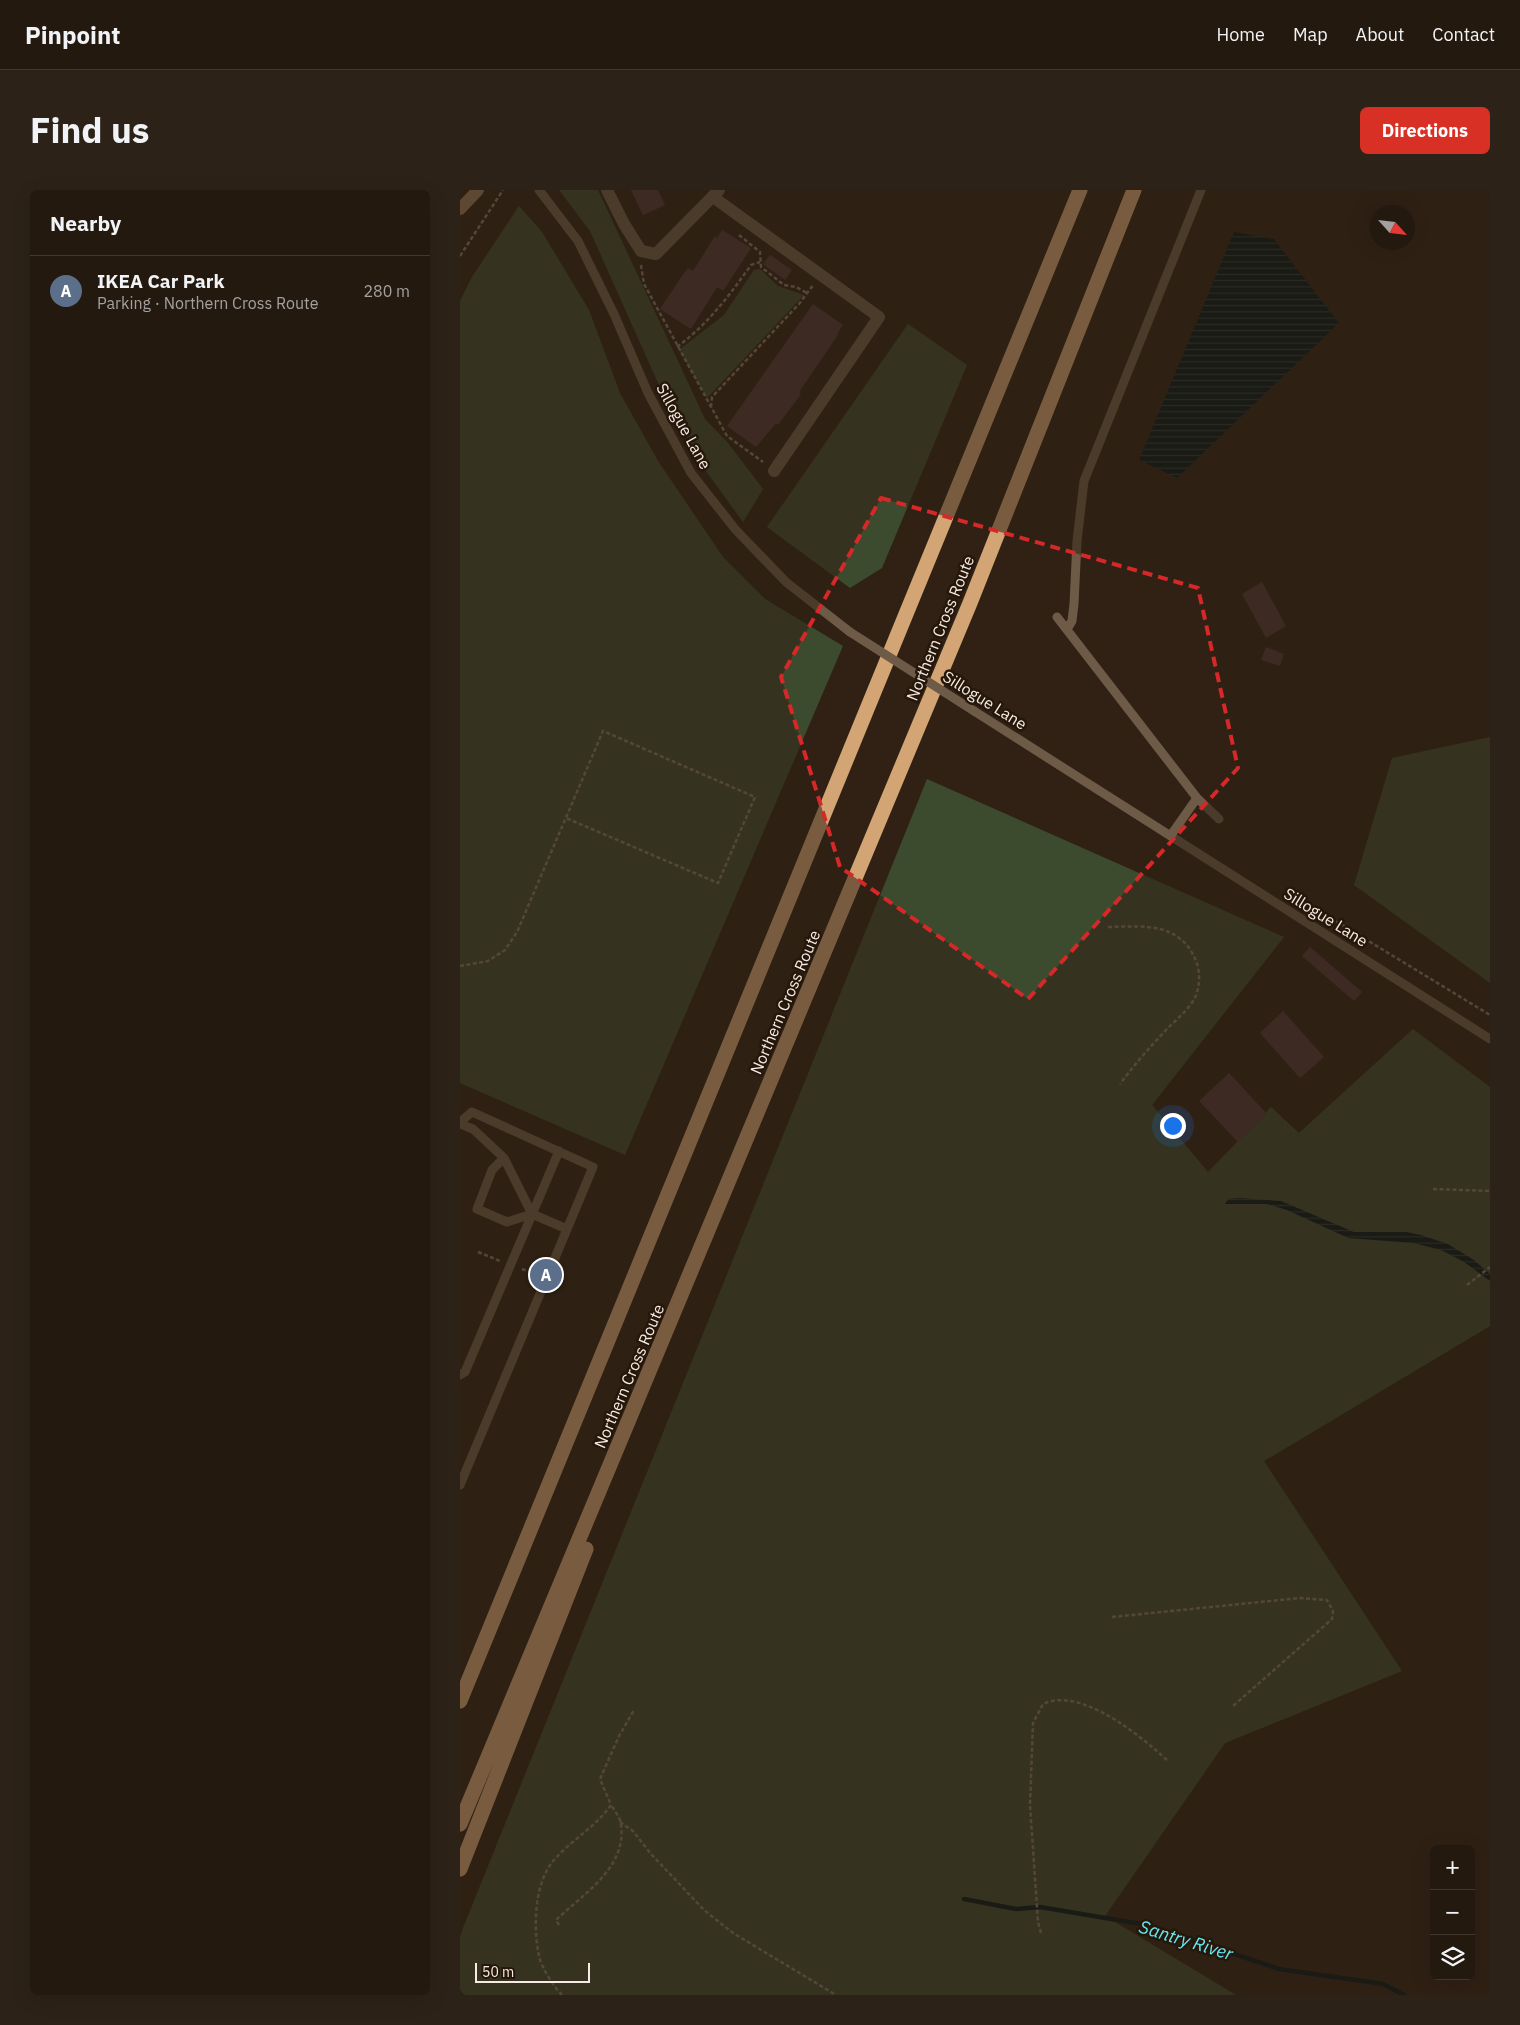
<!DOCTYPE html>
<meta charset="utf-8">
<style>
body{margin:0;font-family:"IBM Plex Sans",sans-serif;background:#2c2218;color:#f1f3f6}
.controls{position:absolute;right:15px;bottom:15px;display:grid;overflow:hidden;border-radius:8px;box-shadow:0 5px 20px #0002}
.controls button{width:45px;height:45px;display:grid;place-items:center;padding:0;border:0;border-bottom:1px solid #41382f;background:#24190f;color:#f1f3f6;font:25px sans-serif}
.compass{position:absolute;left:910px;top:15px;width:45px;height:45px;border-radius:50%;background:#24190f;box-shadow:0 5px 20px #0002;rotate:117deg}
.scale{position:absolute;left:15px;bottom:12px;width:115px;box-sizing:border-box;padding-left:5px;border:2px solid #f6ebe3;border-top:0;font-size:14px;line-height:18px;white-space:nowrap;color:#f6ebe3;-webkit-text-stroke:4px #26170b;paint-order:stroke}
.you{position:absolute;left:712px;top:935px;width:18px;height:18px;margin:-12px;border:4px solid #fff;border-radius:50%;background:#1a73e8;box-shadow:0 0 0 8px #1a73e833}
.badge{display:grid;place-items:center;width:32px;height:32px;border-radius:50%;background:#d93025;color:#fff;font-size:16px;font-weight:700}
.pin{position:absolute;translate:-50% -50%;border:2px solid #fff;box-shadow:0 1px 5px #0006}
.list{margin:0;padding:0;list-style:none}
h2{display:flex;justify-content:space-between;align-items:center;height:65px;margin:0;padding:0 20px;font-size:21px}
h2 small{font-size:16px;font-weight:400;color:#a3a09e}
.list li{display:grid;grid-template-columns:32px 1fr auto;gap:15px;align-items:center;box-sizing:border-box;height:70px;padding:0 20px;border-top:1px solid #41382f}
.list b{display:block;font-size:19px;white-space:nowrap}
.list p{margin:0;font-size:16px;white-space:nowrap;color:#a3a09e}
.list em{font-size:16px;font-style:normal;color:#a3a09e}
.icon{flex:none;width:28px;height:28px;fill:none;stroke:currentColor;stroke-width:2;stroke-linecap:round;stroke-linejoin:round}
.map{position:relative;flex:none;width:1030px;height:1805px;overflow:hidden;border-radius:8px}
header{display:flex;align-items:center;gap:30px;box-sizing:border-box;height:70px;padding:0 25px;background:#24190f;border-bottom:1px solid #41382f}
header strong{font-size:24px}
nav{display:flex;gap:28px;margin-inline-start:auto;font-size:18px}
.intro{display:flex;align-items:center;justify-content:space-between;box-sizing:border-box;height:120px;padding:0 30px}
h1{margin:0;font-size:35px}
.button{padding:12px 22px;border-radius:8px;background:#d93025;color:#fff;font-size:18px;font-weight:700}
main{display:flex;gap:30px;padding:0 30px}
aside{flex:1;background:#24190f;border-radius:8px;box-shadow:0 5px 20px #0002}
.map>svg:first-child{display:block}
.green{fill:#3c4b2d}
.water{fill:url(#water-rules)}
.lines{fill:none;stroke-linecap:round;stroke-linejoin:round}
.stream{stroke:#001417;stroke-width:4.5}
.building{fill:#4d3736}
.path{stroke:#807368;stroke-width:2.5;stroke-dasharray:4 2.5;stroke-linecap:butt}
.service{stroke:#6d5b48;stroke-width:9}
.minor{stroke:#6d5b48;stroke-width:12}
.secondary{stroke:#97795a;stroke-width:12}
.motorway{stroke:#d3a575;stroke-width:15}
.service-bridge{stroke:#6d5b48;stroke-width:9}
.marked{fill:none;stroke:#d62828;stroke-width:4;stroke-dasharray:10 6;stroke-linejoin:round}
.labels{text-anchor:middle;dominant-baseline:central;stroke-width:5;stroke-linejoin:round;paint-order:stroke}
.street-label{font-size:16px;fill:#f6ebe3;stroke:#26170b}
.water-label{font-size:18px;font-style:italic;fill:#67e8f3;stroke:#26170b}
</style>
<header>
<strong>Pinpoint</strong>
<nav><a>Home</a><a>Map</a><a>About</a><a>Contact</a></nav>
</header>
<div class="intro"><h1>Find us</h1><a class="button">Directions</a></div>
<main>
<aside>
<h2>Nearby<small></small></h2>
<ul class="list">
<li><span class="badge" style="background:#5c6f8a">A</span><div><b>IKEA Car Park</b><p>Parking · Northern Cross Route</p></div><em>280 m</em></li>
</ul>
</aside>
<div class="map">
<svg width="1030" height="1805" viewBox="0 0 1030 1805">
<defs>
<pattern id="water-rules" width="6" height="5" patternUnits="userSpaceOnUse" patternTransform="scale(1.25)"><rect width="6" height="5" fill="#001417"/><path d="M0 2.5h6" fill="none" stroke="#263639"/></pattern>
</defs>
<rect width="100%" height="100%" fill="#302114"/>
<path class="green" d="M 99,0 L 138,0 L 245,229 L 268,253 L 303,299 L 283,332 L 246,281 L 203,204 L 130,41 Z
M 59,16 L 82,42 L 129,120 L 160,203 L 198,271 L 263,367 L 305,409 L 383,456 L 165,965 L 0,893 L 0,111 L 12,87 Z
M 300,79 L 318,96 L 344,105 L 247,208 L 219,160 L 264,125 L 294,80 Z
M 448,134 L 507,175 L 422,378 L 390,398 L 307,337 Z
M 1030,547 L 1030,793 L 894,695 L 932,568 Z
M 467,589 L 824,747 L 692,915 L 748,982 L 811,917 L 839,943 L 953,839 L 1030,897 L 1030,1136 L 804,1271 L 942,1481 L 765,1553 L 645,1726 L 776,1805 L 0,1805 L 0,1747 L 3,1738 Z"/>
<path class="water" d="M 774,42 L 814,49 L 879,133 L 717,288 L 679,270 Z
M 780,1008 L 821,1011 L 894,1042 L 946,1042 L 961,1045 L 988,1054 L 1014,1070 L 1030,1084 L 1030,1091 L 1004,1072 L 981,1060 L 953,1053 L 888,1048 L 827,1020 L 807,1014 L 765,1014 L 768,1009 Z"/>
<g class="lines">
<path class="stream" d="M 504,1709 L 556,1719 L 580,1717 L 687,1735 L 819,1779 L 923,1794 L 944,1805"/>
</g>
<path class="building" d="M 171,0 L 198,0 L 205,15 L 183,25 Z
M 262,40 L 291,58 L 263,101 L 257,97 L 231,139 L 200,119 L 222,86 L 228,78 L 233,81 L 255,46 L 257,48 Z
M 310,65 L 332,80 L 325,90 L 303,74 Z
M 353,114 L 383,135 L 377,144 L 378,145 L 339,202 L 341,204 L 318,235 L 316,233 L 296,257 L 267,236 Z
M 802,392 L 826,436 L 806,448 L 782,404 Z
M 806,457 L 824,464 L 820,476 L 801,470 Z
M 850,757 L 902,802 L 894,811 L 842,766 Z
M 823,821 L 864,867 L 840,888 L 800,843 Z
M 769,883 L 807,924 L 778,952 L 739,911 Z"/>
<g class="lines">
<path class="path" d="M 279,45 L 300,62 L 301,77 L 324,95 L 336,97 L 347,103
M 0,66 L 43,0
M 181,75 L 184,94 L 267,246 L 303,272
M 217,157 C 248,134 269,106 291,75 L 300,72
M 251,217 L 252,207 L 339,114 L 354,94
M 852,721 L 879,733 L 1030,825
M 648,737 C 685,736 720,732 736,771 C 741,783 740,800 733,811 C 726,822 716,830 707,839 C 690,857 674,875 660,894
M 0,776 L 28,771 L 45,760 L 57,742 L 143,541 L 295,607 L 258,693 L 106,628
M 973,999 L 1030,1001
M 18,1062 L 40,1071
M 62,1079 L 75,1084
M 1007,1095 L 1030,1077
M 652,1427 L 840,1408 L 867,1410 L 873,1421 L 872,1429 L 773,1516
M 160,1632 L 173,1641 L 191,1664 L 244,1720 L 273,1743 L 376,1805
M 99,1735 L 96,1730 C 123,1704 167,1678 161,1635 C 161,1629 155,1621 151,1615
M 581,1743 L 578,1732 L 570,1615 L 573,1533 L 583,1514 C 621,1496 682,1547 708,1571
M 102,1805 C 93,1795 82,1779 79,1766 C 73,1737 74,1693 94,1670 C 111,1650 136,1637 151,1615 L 140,1589 L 159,1546 L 174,1520"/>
<path class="service" d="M 79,0 L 118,51 L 154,124 L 188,203 L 231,283 L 275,339 L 326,392 L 390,442
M 597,427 L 737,608 L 759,629
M 607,439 L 612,431 L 614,414 L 617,351 L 624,291 L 741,0
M 514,521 L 1030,849
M 711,645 L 737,608
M 0,932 L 12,922 L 133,977 L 0,1295
M 0,934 L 13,939 L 44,968 L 72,1024 L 107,1039
M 44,968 L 32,980 L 17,1019 L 47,1032 L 72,1024
M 0,1185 L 5,1182 L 99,961"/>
<path class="minor" d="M 147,0 L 164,34 L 181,61 L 196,64 L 259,0
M 253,7 L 419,127 L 314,281"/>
<path class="secondary" d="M 0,19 L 18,0"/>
<path class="motorway" d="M 0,1511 L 620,0
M 0,1634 L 510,413 L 674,0
M 0,1679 L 126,1359"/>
<path class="service-bridge" d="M 390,442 L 514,521"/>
</g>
<path d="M0 0H1030V1805H0ZM 421,308 L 738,398 L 778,578 L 568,809 L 380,677 L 321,487 Z" fill="#302114" fill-opacity=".55" fill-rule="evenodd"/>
<path class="marked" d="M 421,308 L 738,398 L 778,578 L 568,809 L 380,677 L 321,487 Z"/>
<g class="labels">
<g class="street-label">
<text transform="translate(224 236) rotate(61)">Sillogue Lane</text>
<text transform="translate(480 438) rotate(-68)">Northern Cross Route</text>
<text transform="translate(525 510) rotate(32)">Sillogue Lane</text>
<text transform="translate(866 727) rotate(32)">Sillogue Lane</text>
<text transform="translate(325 812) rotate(-67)">Northern Cross Route</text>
<text transform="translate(169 1186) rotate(-67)">Northern Cross Route</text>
</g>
<g class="water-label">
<text transform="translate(726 1750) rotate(17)">Santry River</text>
</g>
</g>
</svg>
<div class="controls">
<button>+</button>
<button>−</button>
<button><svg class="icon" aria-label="layers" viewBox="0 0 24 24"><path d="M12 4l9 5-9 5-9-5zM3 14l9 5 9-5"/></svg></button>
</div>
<svg class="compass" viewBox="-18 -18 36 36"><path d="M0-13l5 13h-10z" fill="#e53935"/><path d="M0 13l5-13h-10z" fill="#a3a09e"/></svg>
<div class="scale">50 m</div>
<div class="you"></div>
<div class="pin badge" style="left:86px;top:1085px;background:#5c6f8a">A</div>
</div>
</main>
